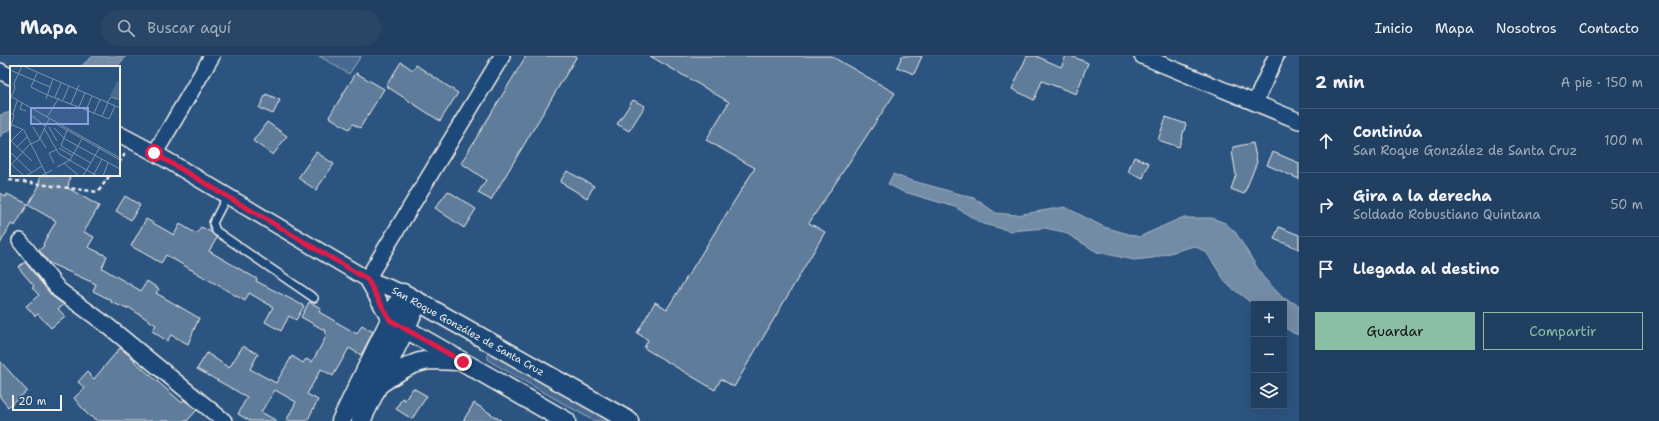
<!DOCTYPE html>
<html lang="es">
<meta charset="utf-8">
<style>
body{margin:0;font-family:"Shantell Sans",sans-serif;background:#294667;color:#f1f3f6}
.controls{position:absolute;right:12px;bottom:12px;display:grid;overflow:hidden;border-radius:0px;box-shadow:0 4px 16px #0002}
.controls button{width:36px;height:36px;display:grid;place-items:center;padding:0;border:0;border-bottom:1px solid #3e5876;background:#213f61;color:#f1f3f6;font:20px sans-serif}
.scale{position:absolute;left:12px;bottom:10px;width:50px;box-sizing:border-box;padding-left:4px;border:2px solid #f4f1e8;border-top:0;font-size:11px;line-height:14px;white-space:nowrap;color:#f4f1e8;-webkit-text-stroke:3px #1f4a7a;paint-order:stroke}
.stop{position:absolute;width:12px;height:12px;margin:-9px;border:3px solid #e11d48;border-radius:50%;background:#fff}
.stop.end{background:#e11d48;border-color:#fff;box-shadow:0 1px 4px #0008}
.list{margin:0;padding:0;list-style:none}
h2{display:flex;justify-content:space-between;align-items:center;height:52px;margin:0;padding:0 16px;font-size:17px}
h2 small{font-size:13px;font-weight:400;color:#a2afbd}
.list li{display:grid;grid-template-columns:26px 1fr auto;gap:12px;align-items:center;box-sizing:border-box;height:64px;padding:0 16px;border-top:1px solid #3e5876}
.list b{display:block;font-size:15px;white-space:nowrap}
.list p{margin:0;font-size:13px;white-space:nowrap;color:#a2afbd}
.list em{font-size:13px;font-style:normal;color:#a2afbd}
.actions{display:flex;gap:8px;padding:12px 16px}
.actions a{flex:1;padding:9px 0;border:1px solid #8abfa5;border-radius:0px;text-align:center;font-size:14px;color:#8abfa5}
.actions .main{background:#8abfa5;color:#111}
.icon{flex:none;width:22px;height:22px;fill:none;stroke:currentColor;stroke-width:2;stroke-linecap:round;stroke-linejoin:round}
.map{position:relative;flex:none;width:1299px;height:365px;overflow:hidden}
header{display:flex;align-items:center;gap:24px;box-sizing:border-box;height:56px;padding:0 20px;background:#213f61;border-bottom:1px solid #3e5876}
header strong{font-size:19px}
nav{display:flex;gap:22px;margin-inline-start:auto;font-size:14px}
.search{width:280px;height:36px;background:#294667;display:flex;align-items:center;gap:10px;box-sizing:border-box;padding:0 14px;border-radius:22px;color:#a2afbd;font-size:15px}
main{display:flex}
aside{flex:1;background:#213f61}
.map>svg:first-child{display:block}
.green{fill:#496b90;stroke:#9eaebc}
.water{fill:#738ca6;stroke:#a7b4c0}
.building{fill:#5e7b9a;stroke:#f4f1e8}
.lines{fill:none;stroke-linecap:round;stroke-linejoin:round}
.service-casing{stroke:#f4f1e8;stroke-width:10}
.minor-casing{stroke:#f4f1e8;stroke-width:18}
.tertiary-casing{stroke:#f4f1e8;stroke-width:21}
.path{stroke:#f4f1e8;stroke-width:2.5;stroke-dasharray:4 3;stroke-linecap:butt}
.service{stroke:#1f4a7a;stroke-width:7}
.minor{stroke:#1f4a7a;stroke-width:15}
.tertiary{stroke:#1f4a7a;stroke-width:18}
.route{stroke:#e11d48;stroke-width:5}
.labels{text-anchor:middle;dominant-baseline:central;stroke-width:3;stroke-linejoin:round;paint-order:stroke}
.street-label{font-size:10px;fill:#f4f1e8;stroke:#1f4a7a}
.inset-road{fill:none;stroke:#7c93aa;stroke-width:1}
.view{fill:#88a0e0;fill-opacity:0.15;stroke:#88a0e0;stroke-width:2}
.inset-edge{fill:none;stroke:#f4f1e8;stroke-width:2}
</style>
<header>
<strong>Mapa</strong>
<div class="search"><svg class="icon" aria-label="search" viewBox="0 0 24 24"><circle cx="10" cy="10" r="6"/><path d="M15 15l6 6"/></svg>Buscar aquí</div>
<nav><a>Inicio</a><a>Mapa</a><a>Nosotros</a><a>Contacto</a></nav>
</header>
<main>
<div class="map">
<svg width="1299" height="365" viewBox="0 0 1299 365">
<rect width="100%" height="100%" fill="#2c5481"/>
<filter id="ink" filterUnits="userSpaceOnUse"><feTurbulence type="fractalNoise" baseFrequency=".025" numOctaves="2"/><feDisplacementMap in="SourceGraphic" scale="8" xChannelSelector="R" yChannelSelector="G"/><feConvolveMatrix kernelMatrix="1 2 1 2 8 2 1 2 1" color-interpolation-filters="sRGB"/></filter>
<g filter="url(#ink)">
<path class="green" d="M 319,0 L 361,0 L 349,18 Z
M 493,296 L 618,365 L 594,365 L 491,306 L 488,303 L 488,299 Z"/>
<path class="water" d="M 93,0 L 126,0 L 117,11 L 80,11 Z
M 11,56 L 11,73 L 5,76 L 0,81 L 0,59 Z
M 893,118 L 906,123 L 974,142 L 996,157 L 1017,159 L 1065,151 L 1104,171 L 1139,181 L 1181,162 L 1212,162 L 1225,167 L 1236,177 L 1263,221 L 1283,242 L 1299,249 L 1299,279 L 1293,277 L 1284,271 L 1284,248 L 1254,248 L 1254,249 L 1227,228 L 1206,196 L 1194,190 L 1153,202 L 1134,204 L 1097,196 L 1064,176 L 1045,172 L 1011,175 L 983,168 L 955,151 L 901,135 L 888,128 Z"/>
<path class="building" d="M 526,0 L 577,0 L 491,144 L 478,137 L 486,124 L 461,107 Z
M 650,0 L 831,0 L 895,37 L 809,167 L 825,176 L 734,331 L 721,323 L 715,334 L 644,292 L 648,284 L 637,277 L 655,246 L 667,253 L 755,112 L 706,84 L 729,46 Z
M 902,0 L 922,0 L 914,18 L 897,11 Z
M 1027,0 L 1036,0 L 1061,11 L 1066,0 L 1071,0 L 1088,7 L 1076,38 L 1042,25 L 1034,44 L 1012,33 Z
M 401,6 L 413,14 L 416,9 L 458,37 L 440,65 L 386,30 Z
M 356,17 L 384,33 L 360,72 L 353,68 L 349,73 L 329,61 Z
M 266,38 L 280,44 L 273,58 L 259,52 Z
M 633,44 L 645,50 L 629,75 L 617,68 Z
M 1166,61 L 1186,68 L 1179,91 L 1158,84 Z
M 267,66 L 287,80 L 273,99 L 253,85 Z
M 1253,87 L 1257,106 L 1244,138 L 1231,133 L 1236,119 L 1232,95 L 1233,95 L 1233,91 Z
M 316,96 L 334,108 L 316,134 L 298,122 Z
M 1273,96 L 1299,107 L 1299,123 L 1267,109 Z
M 1134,101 L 1149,107 L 1143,122 L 1128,116 Z
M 567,115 L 594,130 L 587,142 L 560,126 Z
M 40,119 L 70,119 L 68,132 L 99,150 L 84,176 L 94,181 L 88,191 L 107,200 L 102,212 L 141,235 L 147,225 L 159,233 L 156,237 L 199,262 L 188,288 L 171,279 L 167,285 L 152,275 L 156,269 L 128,251 L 127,253 L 111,246 L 111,244 L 93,235 L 96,228 L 49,207 L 39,194 L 44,190 L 43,188 L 56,165 L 28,149 L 39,130 Z
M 448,135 L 476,153 L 464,172 L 435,152 Z
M 0,137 L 6,141 L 7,138 L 28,148 L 15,170 L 11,168 L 0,188 Z
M 125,140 L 140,149 L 131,164 L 116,155 Z
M 146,163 L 174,179 L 180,168 L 197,178 L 201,171 L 211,176 L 217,182 L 209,195 L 257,223 L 256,225 L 304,250 L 296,264 L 289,260 L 281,275 L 265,266 L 273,251 L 249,237 L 245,245 L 166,199 L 161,207 L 131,190 Z
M 1279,171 L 1299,179 L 1299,193 L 1274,183 Z
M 25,206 L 52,240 L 64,249 L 58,253 L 65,260 L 51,272 L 38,258 L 35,260 L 26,250 L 39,239 L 32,232 L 34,230 L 18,211 Z
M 309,246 L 321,252 L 319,256 L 357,278 L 362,269 L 373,276 L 361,299 L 349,292 L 333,320 L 321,313 L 307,338 L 318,344 L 307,365 L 286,365 L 296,346 L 275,334 L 261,356 L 277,365 L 250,365 L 238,358 L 247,341 L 197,313 L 207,297 L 229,312 L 243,290 L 258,298 L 250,313 L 276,327 L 292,300 L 303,307 L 306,303 L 312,306 L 327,279 L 325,278 L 326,275 L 301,261 Z
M 120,292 L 135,304 L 134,305 L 181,346 L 184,344 L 197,354 L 187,365 L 98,365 L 88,359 L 74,342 L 85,332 L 78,326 L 87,316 L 94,323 Z
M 0,305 L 27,335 L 8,351 L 0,341 Z
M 413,332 L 427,340 L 412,363 L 396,353 L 402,342 L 405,344 Z
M 474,347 L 502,365 L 463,365 Z"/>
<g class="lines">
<defs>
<path id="service" d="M 227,140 L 213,167 L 216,175 L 314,242"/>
<path id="minor" d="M 1142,0 L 1299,65
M 0,15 L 11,21
M 1255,47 L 1276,0
M 119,78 L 155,97 L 367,223 L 403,237
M 155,97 L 212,0
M 20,185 L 59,234 L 108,270 L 224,365
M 367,223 L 502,0
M 367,223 L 390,264"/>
<path id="tertiary" d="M 390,264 L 566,365
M 380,328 C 394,318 413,305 431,304 C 441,304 451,305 460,305
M 341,365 L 403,237 L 629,365
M 361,365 L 418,246"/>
</defs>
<use href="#service" class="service-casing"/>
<use href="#minor" class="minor-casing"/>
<use href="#tertiary" class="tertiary-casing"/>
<path class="path" d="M 119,107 L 125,98
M 9,124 L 98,136 L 110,119"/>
<use href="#service" class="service"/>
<use href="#minor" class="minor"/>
<use href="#tertiary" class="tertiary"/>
</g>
</g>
<g class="lines" filter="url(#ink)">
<path class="route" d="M 154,97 L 367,223 L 390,264 L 463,306"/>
</g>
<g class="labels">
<g class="street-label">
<text transform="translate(468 275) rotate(29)">San Roque González de Santa Cruz</text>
</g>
</g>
<g transform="translate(10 10)">
<rect width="110" height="110" fill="#2c5481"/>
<path d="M 107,15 L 110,17 L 110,34 L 100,30 Z" fill="#496b90"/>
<path class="inset-road" d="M 13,0 L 110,42M 0,4 L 40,21M 27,7 L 21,21 L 35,28 L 99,53 L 105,40M 0,30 L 110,92M 1,31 L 5,23 L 4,17 L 12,0M 45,31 L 51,17M 36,33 L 43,13M 53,34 L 59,20M 12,37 L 10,43 L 16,45M 97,37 L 101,31 L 110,34M 61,38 L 69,19M 69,41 L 75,27M 76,44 L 82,30M 0,47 L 4,49 L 0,64M 84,47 L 90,34M 3,48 L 7,35M 22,50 L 35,60M 92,50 L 98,37M 37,51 L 49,32M 0,58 L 14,64 L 37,110M 48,59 L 110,94M 23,61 L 36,82M 39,61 L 47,75M 34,62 L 49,88 L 87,110M 44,62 L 55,73 L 110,103M 57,64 L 51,80 L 81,97M 0,74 L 22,95M 0,76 L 12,64M 21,78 L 29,74 L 39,53M 7,81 L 17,71M 49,82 L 63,90M 0,86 L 21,106M 0,97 L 14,110M 44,97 L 39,87 L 46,84M 54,97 L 69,110M 0,100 L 21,77M 47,101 L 60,94 L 72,73M 16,110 L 32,100M 31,110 L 42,104M 73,110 L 90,81M 83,110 L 92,93M 93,110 L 98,97"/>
<path class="view" d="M 21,42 L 78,42 L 78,58 L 21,58 Z"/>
<rect width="110" height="110" class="inset-edge"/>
</g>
</svg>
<div class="controls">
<button>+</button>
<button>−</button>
<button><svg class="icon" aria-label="layers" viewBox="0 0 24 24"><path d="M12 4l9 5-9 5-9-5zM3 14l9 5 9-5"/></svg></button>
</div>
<div class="scale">20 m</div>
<div class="stop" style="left:154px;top:97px"></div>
<div class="stop end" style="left:463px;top:306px"></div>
</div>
<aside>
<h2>2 min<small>A pie · 150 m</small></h2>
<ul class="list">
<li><svg class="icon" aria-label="ahead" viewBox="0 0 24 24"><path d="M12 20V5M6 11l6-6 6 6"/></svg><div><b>Continúa</b><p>San Roque González de Santa Cruz</p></div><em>100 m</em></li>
<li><svg class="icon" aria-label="right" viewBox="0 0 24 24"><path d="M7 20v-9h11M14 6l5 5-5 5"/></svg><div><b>Gira a la derecha</b><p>Soldado Robustiano Quintana</p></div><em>50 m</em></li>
<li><svg class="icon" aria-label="arrive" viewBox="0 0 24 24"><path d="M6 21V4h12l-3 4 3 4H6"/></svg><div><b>Llegada al destino</b></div></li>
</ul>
<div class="actions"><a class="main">Guardar</a><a>Compartir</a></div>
</aside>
</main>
